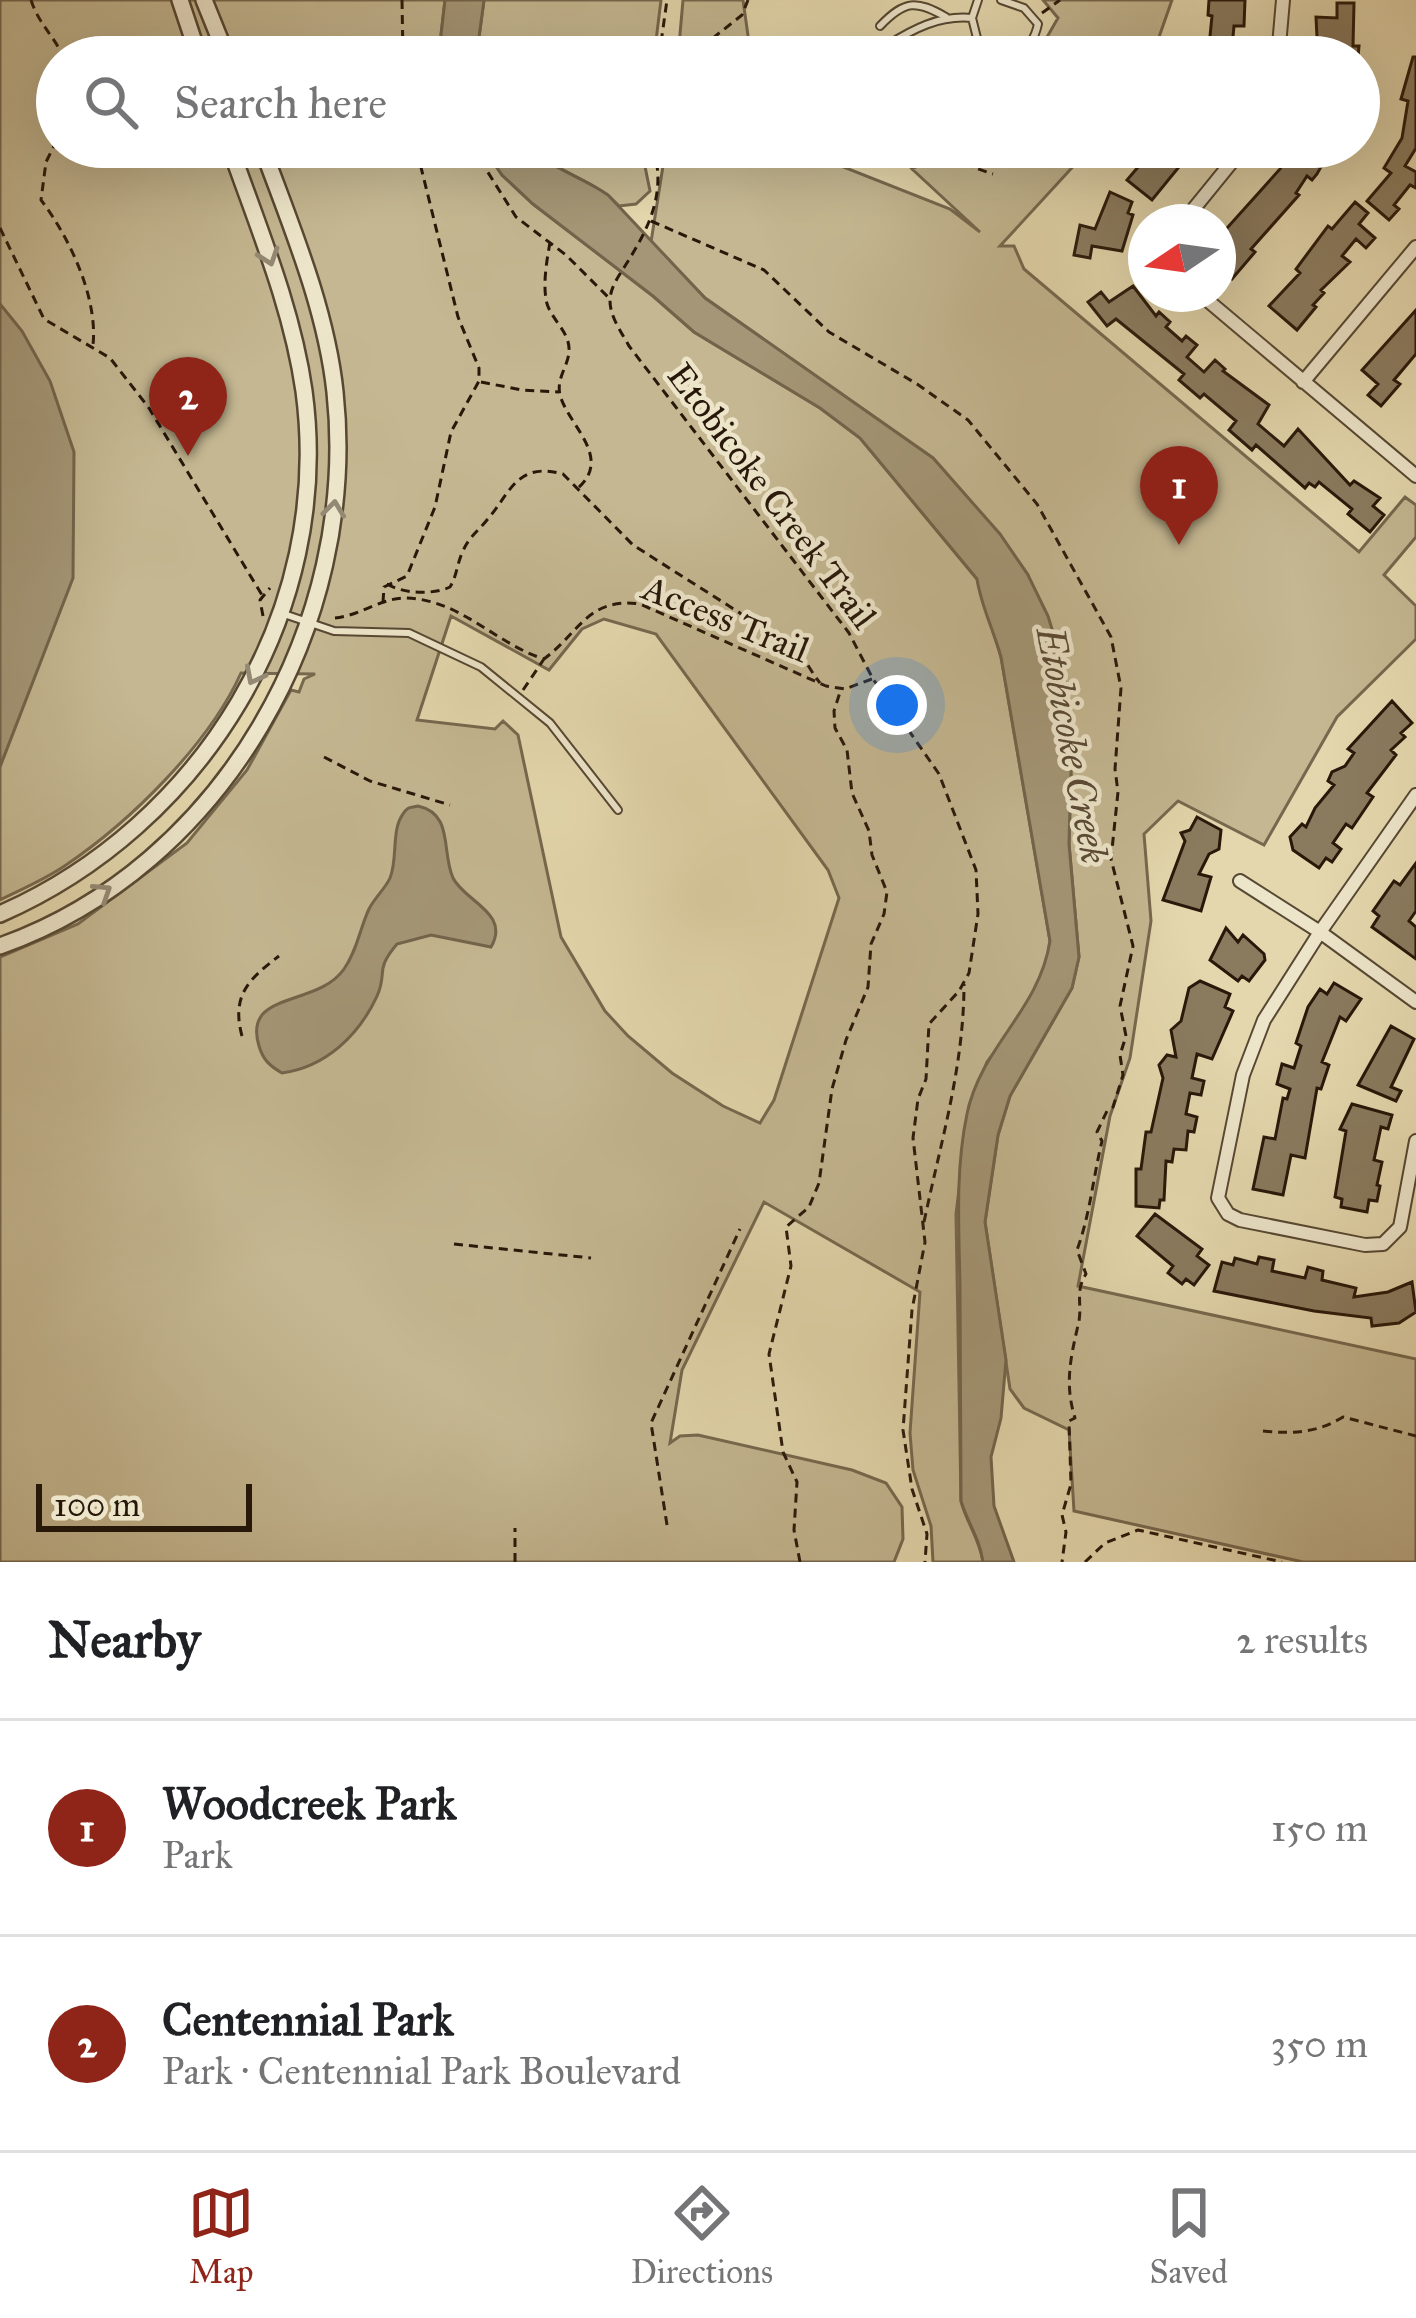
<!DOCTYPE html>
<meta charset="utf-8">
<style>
body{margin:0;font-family:"IM FELL Great Primer",serif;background:#f2f2f2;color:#202124}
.compass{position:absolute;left:1128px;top:204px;width:108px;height:108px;border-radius:50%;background:#fff;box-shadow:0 12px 48px #0002;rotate:257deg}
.scale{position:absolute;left:36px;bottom:30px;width:216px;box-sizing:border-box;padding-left:12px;border:6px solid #28180a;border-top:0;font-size:33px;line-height:42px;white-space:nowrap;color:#28180a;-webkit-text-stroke:9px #ede5ca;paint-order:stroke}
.you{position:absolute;left:897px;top:705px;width:42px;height:42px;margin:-30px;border:9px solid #fff;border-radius:50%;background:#1a73e8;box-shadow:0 0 0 18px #1a73e833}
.badge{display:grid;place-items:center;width:78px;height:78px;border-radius:50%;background:#8f2418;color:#fff;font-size:39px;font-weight:700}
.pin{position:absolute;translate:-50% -99px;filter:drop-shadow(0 3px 6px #0008)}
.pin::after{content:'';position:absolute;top:63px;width:42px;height:36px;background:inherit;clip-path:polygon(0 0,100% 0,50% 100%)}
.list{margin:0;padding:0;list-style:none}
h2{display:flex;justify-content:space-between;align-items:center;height:156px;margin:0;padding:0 48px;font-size:51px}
h2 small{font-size:39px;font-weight:400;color:#757577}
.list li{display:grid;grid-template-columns:78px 1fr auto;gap:36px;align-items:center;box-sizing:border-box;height:216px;padding:0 48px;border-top:3px solid #e0e0e0}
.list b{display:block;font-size:45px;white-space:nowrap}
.list p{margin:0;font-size:39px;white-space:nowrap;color:#757577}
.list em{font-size:39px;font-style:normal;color:#757577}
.icon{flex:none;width:66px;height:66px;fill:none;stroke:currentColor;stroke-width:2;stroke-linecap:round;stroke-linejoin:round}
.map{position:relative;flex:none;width:1416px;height:1562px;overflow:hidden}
.search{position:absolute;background:#fff;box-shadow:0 12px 48px #0002;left:36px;right:36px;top:36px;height:132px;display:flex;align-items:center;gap:30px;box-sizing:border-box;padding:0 42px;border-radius:66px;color:#757577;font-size:45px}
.sheet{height:588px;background:#fff}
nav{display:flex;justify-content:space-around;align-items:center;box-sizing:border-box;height:168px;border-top:3px solid #e0e0e0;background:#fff;font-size:33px;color:#757577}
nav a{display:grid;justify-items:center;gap:6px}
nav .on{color:#8f2418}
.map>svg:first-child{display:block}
.green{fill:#c4b791;stroke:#76684e;stroke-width:3;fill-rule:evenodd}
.water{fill:#a49676;stroke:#72644b;stroke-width:3}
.building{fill:#8a7b5f;stroke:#28180a;stroke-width:3}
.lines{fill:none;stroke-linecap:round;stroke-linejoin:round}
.service-casing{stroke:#574833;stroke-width:10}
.minor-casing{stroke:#574833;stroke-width:16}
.tertiary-casing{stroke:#574833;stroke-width:20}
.path{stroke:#28180a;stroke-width:3;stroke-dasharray:9 6;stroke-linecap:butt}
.service{stroke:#ede5ca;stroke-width:6}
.minor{stroke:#ede5ca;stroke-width:12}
.tertiary{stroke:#ede5ca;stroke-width:15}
.oneway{stroke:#948974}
.labels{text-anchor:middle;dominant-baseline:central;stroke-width:9;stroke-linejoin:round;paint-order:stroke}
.street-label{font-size:36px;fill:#28180a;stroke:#ede5ca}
.water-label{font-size:39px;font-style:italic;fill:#5a4a35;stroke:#ede5ca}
</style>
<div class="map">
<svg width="1416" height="1562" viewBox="0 0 1416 1562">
<rect width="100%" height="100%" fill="#e4d7ad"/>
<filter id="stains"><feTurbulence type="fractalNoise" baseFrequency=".00167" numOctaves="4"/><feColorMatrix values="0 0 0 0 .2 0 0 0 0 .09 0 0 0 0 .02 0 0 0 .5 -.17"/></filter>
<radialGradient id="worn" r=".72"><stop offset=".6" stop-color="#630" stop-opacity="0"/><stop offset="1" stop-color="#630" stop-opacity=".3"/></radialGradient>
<path class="green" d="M 0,0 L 445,0 L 441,35 L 445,57 L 57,57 L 57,147 L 483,147 L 502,175 L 533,204 L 653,296 L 694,332 L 820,408 L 860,438 L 977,579 L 1001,657 L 1050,941 L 1045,972 L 1021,1017 L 987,1062 L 969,1106 L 956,1214 L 961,1501 C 967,1524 980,1539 983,1562 L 933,1562 L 931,1526 L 913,1470 L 910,1433 L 920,1292 L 764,1202 L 682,1370 L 670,1443 L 680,1436 L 698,1435 L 852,1470 L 886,1483 L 902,1507 L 903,1539 L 894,1562 L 0,1562 L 0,957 L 78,924 L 187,843 L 247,770 L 291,690 L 299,692 L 304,679 L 315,674 L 241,673 C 209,744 131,821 66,865 C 46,879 22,889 0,900 ZM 451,616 L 549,670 L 582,629 L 604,619 L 656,634 L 828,870 L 839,898 L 774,1100 L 760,1123 L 723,1106 L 672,1073 L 628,1036 L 605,1011 L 561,937 L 518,735 L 503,721 L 495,729 L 417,720 Z
M 484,0 L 661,0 L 654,57 L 482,57 L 479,37 Z
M 683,0 L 743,0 L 751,57 L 678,57 Z
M 1043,0 L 1172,0 L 1152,57 L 1028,57 L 1039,51 L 1058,18 Z
M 530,147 L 641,147 L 650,191 L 636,204 L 619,206 C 593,179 556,173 530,147 Z
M 666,147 L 804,147 L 818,157 L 950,209 L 980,232 L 912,169 L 957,147 L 1091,147 L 1000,246 L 1014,246 L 1024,269 L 1359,552 L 1405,497 L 1416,505 L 1416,537 L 1384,575 L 1416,606 L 1416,639 L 1337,717 L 1264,845 L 1178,801 L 1144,834 L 1151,921 L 1130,1058 L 1110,1116 L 1078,1286 L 1416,1359 L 1416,1562 L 1303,1562 L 1074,1511 L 1069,1430 L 1024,1408 L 1010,1389 L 985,1222 L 998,1135 L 1010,1096 L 1072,988 L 1079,957 L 1069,844 L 1072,736 L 1028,575 L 1000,535 L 933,458 L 705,298 L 651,242 Z"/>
<path class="water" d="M 445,0 L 484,0 L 479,37 L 482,57 L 445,57 L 441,35 Z
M 483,147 L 530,147 C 553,170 583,177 608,195 L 705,298 L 933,458 L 1000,534 L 1028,575 L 1048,616 L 1064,668 L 1072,736 L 1069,844 L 1079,957 L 1072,988 L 1010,1096 L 998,1135 L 985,1222 L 1006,1360 L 1001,1418 L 991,1457 L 994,1506 L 1014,1562 L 983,1562 C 980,1539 968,1524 961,1501 C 960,1430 960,1359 960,1288 C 959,1229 955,1171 967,1114 C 981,1046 1039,1011 1050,941 L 1001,657 C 994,631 981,606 977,579 L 860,438 L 820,408 L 694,332 L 653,296 L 533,204 L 502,175 Z
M 0,304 L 22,331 L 50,381 L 74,452 L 73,578 L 0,767 Z
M 418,806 C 454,814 441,851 453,878 C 464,901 511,913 491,947 L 431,935 L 397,944 C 374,971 388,972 377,996 C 359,1035 326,1067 282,1073 C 270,1066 263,1060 259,1046 C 242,990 317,1008 344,969 C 357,951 360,928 369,909 C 375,897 385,889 390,878 C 398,859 391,830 403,814 C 408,806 410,808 418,806 Z"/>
<path class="building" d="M 1209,0 L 1245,0 L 1244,26 L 1234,26 L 1231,57 L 1208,57 L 1212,16 L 1208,15 Z
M 1337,3 L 1354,3 L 1353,46 L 1359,46 L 1358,57 L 1318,57 L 1316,17 L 1337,18 Z
M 1413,57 L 1416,57 L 1416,148 L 1405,166 L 1416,172 L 1416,188 L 1410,185 L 1394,205 L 1399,209 L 1389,220 L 1367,201 L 1391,173 L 1384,168 L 1402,138 L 1408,101 L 1401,99 Z
M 1155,147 L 1171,147 L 1183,162 L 1152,200 L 1127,180 Z
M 1291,147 L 1332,147 L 1317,174 L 1312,180 L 1307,176 L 1296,193 L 1299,195 L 1251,249 L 1255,252 L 1232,279 L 1223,272 L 1234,252 L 1218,238 L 1280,169 Z
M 1110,192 L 1132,202 L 1128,213 L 1133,215 L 1122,251 L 1092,246 L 1090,258 L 1074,255 L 1080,225 L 1095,229 Z
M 1355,202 L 1368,213 L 1359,224 L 1375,238 L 1366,248 L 1356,239 L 1342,256 L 1350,262 L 1321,290 L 1324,293 L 1313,305 L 1316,307 L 1297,330 L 1269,306 L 1300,273 L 1296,269 L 1328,226 L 1332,229 Z
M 1133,286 L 1156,316 L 1159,312 L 1170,322 L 1166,327 L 1182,341 L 1186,336 L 1197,345 L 1187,357 L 1204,372 L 1215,360 L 1225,369 L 1223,371 L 1269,405 L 1258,424 L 1284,446 L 1298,429 L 1350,485 L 1354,481 L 1380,498 L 1373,506 L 1384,515 L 1370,532 L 1348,514 L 1352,509 L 1319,482 L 1315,487 L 1309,483 L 1305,488 L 1256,445 L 1252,450 L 1229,430 L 1236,421 L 1204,394 L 1200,398 L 1179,380 L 1184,374 L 1116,319 L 1107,326 L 1088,302 L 1101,292 L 1109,302 Z
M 1416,310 L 1416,354 L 1394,380 L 1400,384 L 1381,406 L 1368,395 L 1378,384 L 1362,370 Z
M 1392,701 L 1412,723 L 1401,733 L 1405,737 L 1391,750 L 1396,755 L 1367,793 L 1373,797 L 1352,828 L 1346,824 L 1333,843 L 1341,849 L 1332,862 L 1326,858 L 1319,868 L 1293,850 L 1290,837 L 1302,824 L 1306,827 L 1315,808 L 1334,785 L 1328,781 L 1332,772 L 1345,766 L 1354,753 L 1348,749 Z
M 1197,817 L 1221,830 L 1219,849 L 1209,854 L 1199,874 L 1211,877 L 1201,911 L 1163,900 L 1185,841 L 1181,833 L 1190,830 Z
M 1416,863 L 1416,911 L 1409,921 L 1416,927 L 1416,959 L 1372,927 L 1379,916 L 1373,911 L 1394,881 L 1400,885 Z
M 1226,928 L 1238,942 L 1243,935 L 1264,954 L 1265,960 L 1249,981 L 1242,976 L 1238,981 L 1210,960 Z
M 1200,981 L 1230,994 L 1225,1007 L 1233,1011 L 1212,1059 L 1197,1054 L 1192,1078 L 1204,1081 L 1201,1095 L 1190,1093 L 1186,1114 L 1197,1117 L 1194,1132 L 1188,1131 L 1186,1150 L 1174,1149 L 1172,1162 L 1166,1161 L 1164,1200 L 1160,1200 L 1159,1208 L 1136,1206 L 1136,1169 L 1141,1169 L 1146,1132 L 1151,1132 L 1163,1078 L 1159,1065 L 1167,1055 L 1176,1057 L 1171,1030 L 1181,1021 L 1189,988 Z
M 1334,983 L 1361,999 L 1346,1021 L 1340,1017 L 1322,1062 L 1329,1065 L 1321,1089 L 1317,1088 L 1305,1158 L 1291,1155 L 1283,1195 L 1253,1189 L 1264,1137 L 1275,1139 L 1283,1098 L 1287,1099 L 1290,1089 L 1277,1084 L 1282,1064 L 1294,1068 L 1301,1046 L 1296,1043 L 1308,1007 L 1320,989 L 1327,994 Z
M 1391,1026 L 1414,1039 L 1391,1087 L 1401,1091 L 1396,1101 L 1358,1085 Z
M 1352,1104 L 1392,1115 L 1388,1129 L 1381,1127 L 1374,1160 L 1382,1162 L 1377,1185 L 1380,1186 L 1377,1201 L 1369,1200 L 1367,1212 L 1341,1207 L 1342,1199 L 1335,1197 L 1346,1131 L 1340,1129 Z
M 1155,1214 L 1202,1249 L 1197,1256 L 1209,1265 L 1194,1285 L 1186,1279 L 1182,1284 L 1168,1273 L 1173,1266 L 1137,1236 Z
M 1259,1257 L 1274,1260 L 1272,1271 L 1305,1278 L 1308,1267 L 1323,1271 L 1322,1280 L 1356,1288 L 1354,1297 L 1388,1292 L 1412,1282 L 1416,1312 L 1399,1323 L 1372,1326 L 1371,1318 L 1314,1311 L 1214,1291 L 1222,1262 L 1233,1265 L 1235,1258 L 1257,1264 Z"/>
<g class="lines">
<defs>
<path id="service" d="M 978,0 L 972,18 L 979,46 C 1006,63 1031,56 1038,24 L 1024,8 L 1001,0
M 880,26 C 905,0 916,0 946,17
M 881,57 L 886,46 C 913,29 939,15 972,18
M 281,613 L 334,631 L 409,633 L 481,667 L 550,723 L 618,810"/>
<path id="minor" d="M 1278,57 L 1283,0
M 1183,222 L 1244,147
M 1200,294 L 1416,476
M 1303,382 L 1416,247
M 1416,795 L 1320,932 L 1264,1020 L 1243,1075 L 1218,1198 L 1228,1214 L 1240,1220 L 1365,1245 L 1383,1244 L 1400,1227 L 1416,1141
M 1240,881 L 1320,932 L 1416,1002"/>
<path id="tertiary" d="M 180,0 L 199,57
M 204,0 L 227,57
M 0,914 C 201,826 334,613 304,391 C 292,307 258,227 230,147
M 0,946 C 223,867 360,623 335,392 C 326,308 291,226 262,147"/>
</defs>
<use href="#service" class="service-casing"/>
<use href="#minor" class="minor-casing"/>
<use href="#tertiary" class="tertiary-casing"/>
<path class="path" d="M 31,0 C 39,25 54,35 63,57
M 402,0 L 403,57
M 1042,13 L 1060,0
M 659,57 L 667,0
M 689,57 L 742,15 L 748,0
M 57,140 L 46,162 L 41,200 C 69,237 98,297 93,345
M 472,147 L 516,217 L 566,255 L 610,299
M 653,147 C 667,193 649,228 625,266 C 618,277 610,288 610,301 C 610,317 622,333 629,346 L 849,633 L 873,679 L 939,774 L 976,870 L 978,914 L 969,973 L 959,991 L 929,1024 L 926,1079 L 918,1099 L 913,1138 L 925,1242 L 912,1310 L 903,1430 L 912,1489 L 927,1534 L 925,1562
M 957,147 L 978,158
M 938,149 L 961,163 L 993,174
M 977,165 L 979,158 L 997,147
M 651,221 L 764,270 L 829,332 L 917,384 L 968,420 L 1037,504 L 1111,637 L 1121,688 L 1115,769 L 1118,792 L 1111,859 L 1133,946 L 1120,1006 L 1126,1036 L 1120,1055 L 1123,1075 L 1113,1107 L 1107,1111 L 1097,1132 L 1102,1141 C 1093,1178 1090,1215 1077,1250 L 1086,1274 C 1075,1291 1082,1303 1079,1321 C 1071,1356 1064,1383 1075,1418 L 1069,1421 L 1071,1484 L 1062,1515 L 1066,1532 L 1062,1562
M 0,228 L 44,319 L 110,358 L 149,408 L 262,595
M 550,242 C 547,260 543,281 546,299 C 548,317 570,331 569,350 C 569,366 556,377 560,395 C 568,425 613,457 578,488
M 481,382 L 522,390 L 559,392
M 387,584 C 404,594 432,595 450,587 C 457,576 457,563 463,551 C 469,537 478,531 487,520 C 510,494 516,461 563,474 L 633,545 L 740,613 C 753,629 765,628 782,637 C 801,648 807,667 820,683
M 383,602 L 384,587 L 407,576 L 435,507 L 451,432 L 479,381 L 479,368 L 458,317 L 416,147
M 263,616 L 260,600 L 270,588
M 335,618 C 359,616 383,597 407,598 C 461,600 496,644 544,659 C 580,632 588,597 640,604 L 826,686 L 845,689 L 872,679
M 523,690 L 544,659
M 324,757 L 370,781 L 450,805
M 242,1036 C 231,995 249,979 279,956
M 924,1222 C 941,1141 964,1066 964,984
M 454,1244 L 591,1258
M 1263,1431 C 1293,1434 1317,1433 1343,1417 L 1416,1436
M 667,1525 L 651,1423 L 740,1229
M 515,1562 L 515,1528
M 800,1562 L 794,1530 L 797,1482 L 783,1452 L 769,1354 L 791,1266 L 786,1227 L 809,1207 L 819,1183 L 832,1089 L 846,1040 L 868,987 L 871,944 L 884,914 L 887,892 L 872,855 L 869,831 L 852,793 L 847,750 L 835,728 L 834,711 L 841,689
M 1085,1562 L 1105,1543 L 1138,1530 L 1282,1562"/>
<use href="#service" class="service"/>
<use href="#minor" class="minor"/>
<use href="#tertiary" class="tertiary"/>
</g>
<defs><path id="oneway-chevron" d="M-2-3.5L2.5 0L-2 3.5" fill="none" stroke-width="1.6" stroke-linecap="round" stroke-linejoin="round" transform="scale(3)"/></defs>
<g class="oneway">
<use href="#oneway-chevron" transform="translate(269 257) rotate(71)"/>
<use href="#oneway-chevron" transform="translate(334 509) rotate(-83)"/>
<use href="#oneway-chevron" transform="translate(254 676) rotate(117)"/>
<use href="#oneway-chevron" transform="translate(103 892) rotate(-33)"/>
</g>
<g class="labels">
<g class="street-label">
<text transform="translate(772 496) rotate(53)">Etobicoke Creek Trail</text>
<text transform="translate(726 619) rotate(22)">Access Trail</text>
</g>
<g class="water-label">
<text transform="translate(1072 745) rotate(79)">Etobicoke Creek</text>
</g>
</g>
<rect width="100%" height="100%" filter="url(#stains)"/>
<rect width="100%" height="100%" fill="url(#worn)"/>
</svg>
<svg class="compass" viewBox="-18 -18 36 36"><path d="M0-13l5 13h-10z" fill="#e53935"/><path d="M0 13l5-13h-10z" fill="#757577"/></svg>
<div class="scale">100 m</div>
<div class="you"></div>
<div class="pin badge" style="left:1179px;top:545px">1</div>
<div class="pin badge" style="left:188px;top:456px">2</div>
<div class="search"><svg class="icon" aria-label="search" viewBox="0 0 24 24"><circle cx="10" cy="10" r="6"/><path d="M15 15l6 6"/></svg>Search here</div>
</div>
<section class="sheet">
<h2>Nearby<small>2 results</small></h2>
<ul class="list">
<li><span class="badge">1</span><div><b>Woodcreek Park</b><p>Park</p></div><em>150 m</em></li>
<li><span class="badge">2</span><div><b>Centennial Park</b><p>Park · Centennial Park Boulevard</p></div><em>350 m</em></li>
</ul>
</section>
<nav>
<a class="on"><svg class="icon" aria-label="map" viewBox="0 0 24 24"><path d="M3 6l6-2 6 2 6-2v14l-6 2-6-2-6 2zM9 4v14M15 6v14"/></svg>Map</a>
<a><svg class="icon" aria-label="directions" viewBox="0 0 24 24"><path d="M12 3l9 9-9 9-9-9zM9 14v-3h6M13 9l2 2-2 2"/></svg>Directions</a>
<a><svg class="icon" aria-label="saved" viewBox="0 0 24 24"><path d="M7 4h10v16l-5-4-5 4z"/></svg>Saved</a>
</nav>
